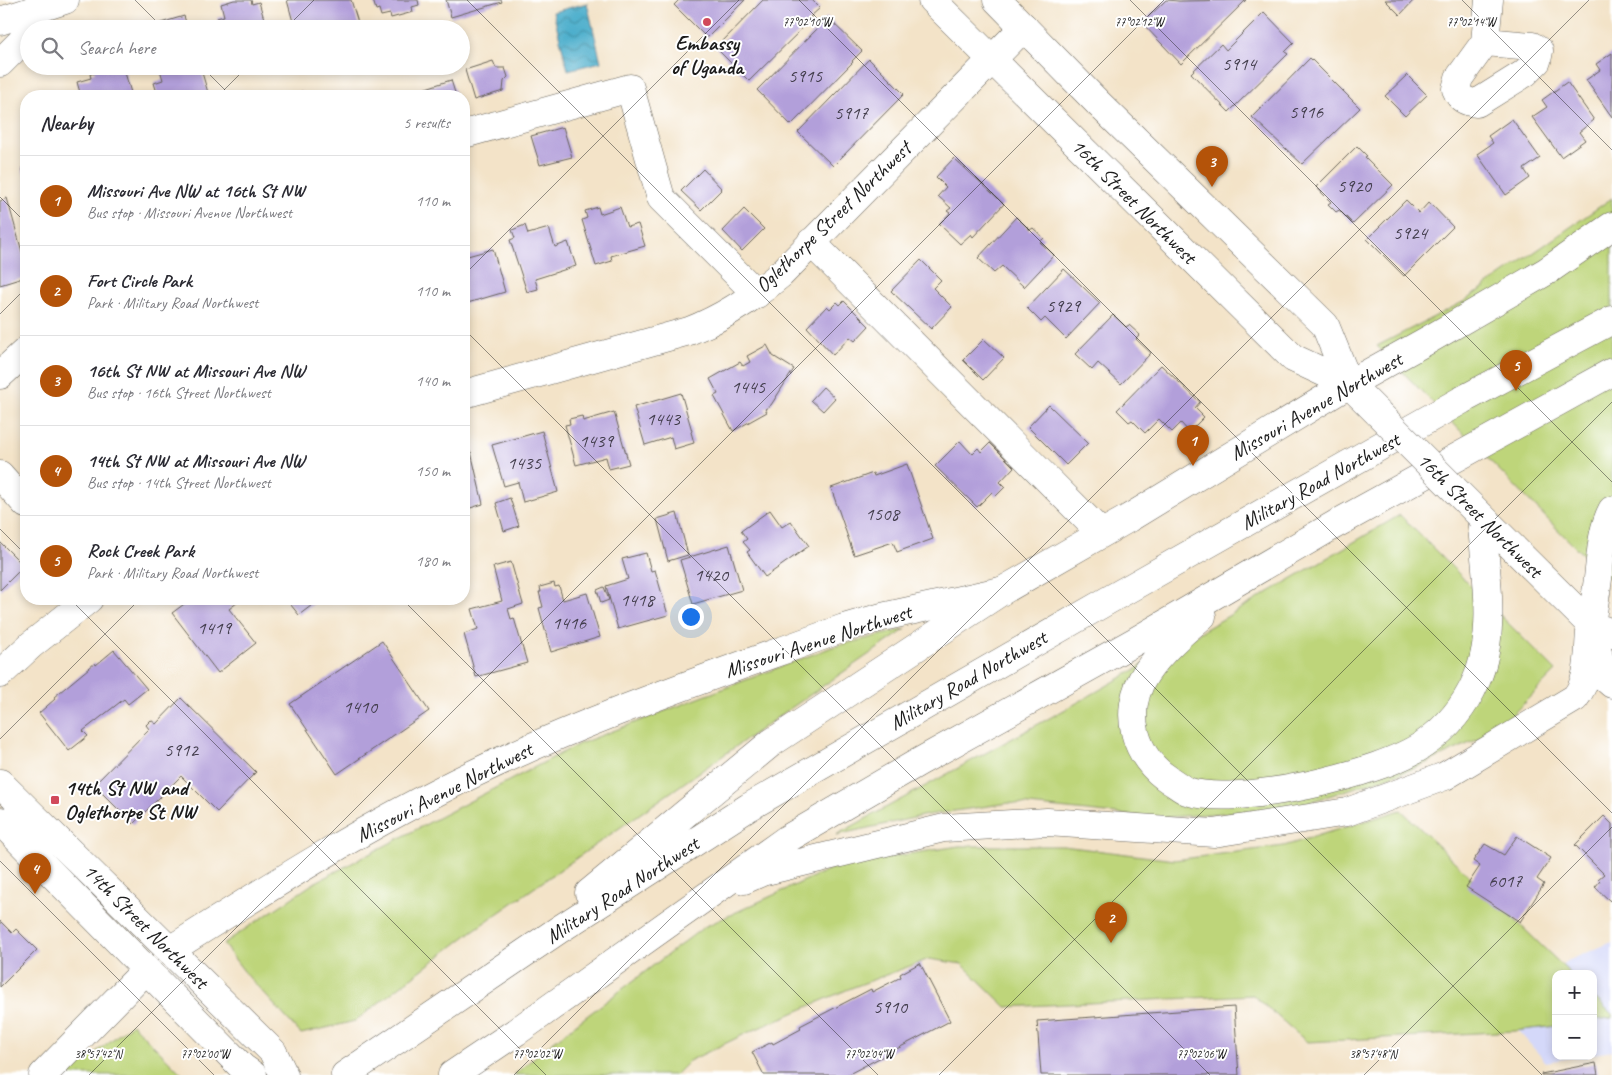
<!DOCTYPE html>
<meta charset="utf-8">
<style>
body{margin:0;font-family:Caveat,sans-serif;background:#f2f2f3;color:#2b2b33}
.controls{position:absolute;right:15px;bottom:15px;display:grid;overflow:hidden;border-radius:10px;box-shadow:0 2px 8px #0003}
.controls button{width:45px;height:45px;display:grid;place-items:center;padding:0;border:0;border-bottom:1px solid #e1e1e2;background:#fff;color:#2b2b33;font:25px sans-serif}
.you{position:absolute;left:690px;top:616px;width:18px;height:18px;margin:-12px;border:4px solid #fff;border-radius:50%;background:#1a73e8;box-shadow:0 0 0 8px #1a73e833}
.badge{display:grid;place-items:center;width:32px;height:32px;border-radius:50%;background:#b45309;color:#fff;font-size:16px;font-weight:700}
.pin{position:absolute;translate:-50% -41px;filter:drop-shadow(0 1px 2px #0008)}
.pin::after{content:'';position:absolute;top:26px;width:18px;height:15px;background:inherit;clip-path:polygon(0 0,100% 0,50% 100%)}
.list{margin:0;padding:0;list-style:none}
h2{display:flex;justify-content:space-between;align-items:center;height:65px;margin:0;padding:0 20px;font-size:21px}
h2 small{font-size:16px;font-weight:400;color:#7c7c81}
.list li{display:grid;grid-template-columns:32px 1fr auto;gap:15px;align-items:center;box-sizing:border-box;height:90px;padding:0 20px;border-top:1px solid #e1e1e2}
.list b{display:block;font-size:19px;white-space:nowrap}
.list p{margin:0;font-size:16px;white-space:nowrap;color:#7c7c81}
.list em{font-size:16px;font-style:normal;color:#7c7c81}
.icon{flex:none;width:28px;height:28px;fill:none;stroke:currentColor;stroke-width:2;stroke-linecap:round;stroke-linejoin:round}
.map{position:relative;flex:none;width:1612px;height:1075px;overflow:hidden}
.search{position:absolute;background:#fff;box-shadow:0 2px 8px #0003;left:20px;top:20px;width:450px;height:55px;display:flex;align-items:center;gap:12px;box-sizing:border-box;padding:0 18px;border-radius:28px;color:#7c7c81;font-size:19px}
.panel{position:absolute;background:#fff;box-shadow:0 2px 8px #0003;left:20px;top:90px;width:450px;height:515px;border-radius:20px}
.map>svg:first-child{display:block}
.built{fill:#d4d8f9}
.park{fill:#bed57a;stroke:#6d784b}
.water{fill:url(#water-waves);stroke:#346674}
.building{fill:#b29fda}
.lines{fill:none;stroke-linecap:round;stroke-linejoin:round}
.minor-casing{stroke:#676258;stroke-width:29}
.major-casing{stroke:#676258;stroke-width:29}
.minor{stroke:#fff;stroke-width:28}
.major{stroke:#fff;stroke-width:28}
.major-bridge-casing{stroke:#676258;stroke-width:29;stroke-linecap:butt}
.major-bridge{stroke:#fff;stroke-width:28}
.ticks{fill:none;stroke:#1c1c1c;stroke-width:1;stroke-opacity:0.45}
.poi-dot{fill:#d1495b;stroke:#fff;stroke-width:2}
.labels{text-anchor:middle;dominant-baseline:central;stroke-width:4;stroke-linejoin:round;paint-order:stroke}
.number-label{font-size:19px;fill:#423d4c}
.poi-label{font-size:21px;font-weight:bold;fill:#1c1c1c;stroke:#fff}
.street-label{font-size:21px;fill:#1c1c1c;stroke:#fff}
.ticks-label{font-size:12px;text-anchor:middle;fill:#1c1c1c;stroke:#fff;stroke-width:4;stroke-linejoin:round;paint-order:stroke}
</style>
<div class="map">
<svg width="1612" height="1075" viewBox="0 0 1612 1075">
<defs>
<pattern id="water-waves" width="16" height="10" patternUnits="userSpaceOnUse" patternTransform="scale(1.25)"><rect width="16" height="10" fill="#4dafcc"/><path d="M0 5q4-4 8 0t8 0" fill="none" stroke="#3f8ea5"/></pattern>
</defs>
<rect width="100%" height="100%" fill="#fff"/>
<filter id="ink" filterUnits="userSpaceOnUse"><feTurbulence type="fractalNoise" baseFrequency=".02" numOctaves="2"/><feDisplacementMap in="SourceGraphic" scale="10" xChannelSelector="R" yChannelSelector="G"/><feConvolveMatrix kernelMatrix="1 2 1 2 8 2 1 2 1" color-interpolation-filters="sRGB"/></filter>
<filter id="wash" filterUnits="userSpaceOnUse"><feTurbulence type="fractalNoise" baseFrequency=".0096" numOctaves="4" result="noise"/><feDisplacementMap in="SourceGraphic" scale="20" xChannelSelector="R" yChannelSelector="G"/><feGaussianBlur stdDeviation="1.12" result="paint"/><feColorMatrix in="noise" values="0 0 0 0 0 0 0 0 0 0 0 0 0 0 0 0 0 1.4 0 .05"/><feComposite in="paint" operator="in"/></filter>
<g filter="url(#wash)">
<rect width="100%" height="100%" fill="#f3e3c8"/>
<path class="built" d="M 1612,942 L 1612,1051 L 1593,1054 L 1593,974 L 1556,974 L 1556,1056 L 1582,1056 L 1546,1062 L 1510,1022 L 1565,962 Z"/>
<path class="park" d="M 1612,198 L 1612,581 L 1574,546 L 1377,346 L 1463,302 Z
M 1400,515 L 1556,671 L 1496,731 L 1413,769 L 1291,808 L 1156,818 L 1009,803 L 927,815 L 836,835 L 1075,704 L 1223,619 Z
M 906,629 L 791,708 L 471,932 L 355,1021 L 301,1034 L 247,975 L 223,944 L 314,883 L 579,744 L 832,647 Z
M 1401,810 L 1571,974 L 1556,974 L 1556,1026 L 1515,1031 L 1307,1042 L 1253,995 L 1006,1007 L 962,964 L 929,959 L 851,988 L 747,1033 L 689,1061 L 675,1075 L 514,1075 L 546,1047 L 704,927 L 839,865 L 959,846 L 1063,846 L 1174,860 L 1284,846 Z
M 1593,996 L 1612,1014 L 1612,1018 L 1593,1020 Z
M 132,1024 L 183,1075 L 67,1075 Z"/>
<path class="water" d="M 587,3 L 601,62 L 568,70 L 553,12 Z"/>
<g id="blocks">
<path class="building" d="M 234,0 L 251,0 L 252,4 L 259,2 L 267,29 L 221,29 L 217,18 L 224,16 L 221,4 Z
M 287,0 L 351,0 L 360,29 L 295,29 Z
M 373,0 L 418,0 L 419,5 L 412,7 L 413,12 L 391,18 L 390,14 L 381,16 L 379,9 L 376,10 Z
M 446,0 L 501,0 L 502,2 L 451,17 Z
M 679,0 L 745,0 L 707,38 L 674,5 Z
M 763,0 L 812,0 L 820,8 L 810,17 L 812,19 L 749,81 L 716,48 Z
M 1166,0 L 1179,1 L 1246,0 L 1181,64 L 1142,23 Z
M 1385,0 L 1414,0 L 1400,15 Z
M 1264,12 L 1294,43 L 1285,52 L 1288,54 L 1229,112 L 1191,73 L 1221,44 L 1226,50 Z
M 184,16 L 188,29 L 144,29 L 144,28 Z
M 827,17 L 862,51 L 852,61 L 853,62 L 791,125 L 757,90 L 818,28 L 817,27 Z
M 1612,53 L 1612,117 L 1586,80 L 1600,70 L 1596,64 Z
M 1310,58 L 1360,108 L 1302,164 L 1252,117 Z
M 869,59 L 904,94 L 833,166 L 798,132 Z
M 493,61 L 496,68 L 505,68 L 508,77 L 504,81 L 503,91 L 474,100 L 465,70 Z
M 93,66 L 123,66 L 132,96 L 81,96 L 77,82 L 91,78 L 90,74 L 95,73 Z
M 159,66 L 200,66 L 209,96 L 158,96 L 154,83 L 163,80 Z
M 1407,75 L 1427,95 L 1405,116 L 1385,96 Z
M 451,80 L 456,96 L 425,96 L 423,89 Z
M 1567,82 L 1594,120 L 1579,132 L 1585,140 L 1561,157 L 1532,117 L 1547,107 L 1542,100 Z
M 302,91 L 303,96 L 287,96 Z
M 1512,119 L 1540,158 L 1524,169 L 1530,178 L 1506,195 L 1477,154 L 1493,143 L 1488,136 Z
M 563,127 L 572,157 L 540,165 L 531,136 Z
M 1357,146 L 1367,156 L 1365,157 L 1393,185 L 1353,224 L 1339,210 L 1336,212 L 1328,204 L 1331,202 L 1316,187 Z
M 954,158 L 1004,204 L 973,237 L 971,234 L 960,244 L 939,224 L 950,213 L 947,211 L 951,208 L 938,196 L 946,187 L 936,177 Z
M 26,166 L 26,181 L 22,167 Z
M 703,169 L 722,189 L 701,210 L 681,191 Z
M 7,198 L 26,266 L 26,277 L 0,285 L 0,201 Z
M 1406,200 L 1419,213 L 1429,202 L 1453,227 L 1404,276 L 1367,239 Z
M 598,207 L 600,214 L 620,207 L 627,227 L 638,224 L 645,246 L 611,256 L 612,261 L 596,266 L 582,220 L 587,218 L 585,211 Z
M 744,209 L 764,229 L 742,251 L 723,231 Z
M 1016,217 L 1030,230 L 1033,228 L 1044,238 L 1040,242 L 1054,255 L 1024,287 L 1002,266 L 994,273 L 978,258 Z
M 525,225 L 528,234 L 549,228 L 555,247 L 568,242 L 576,266 L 535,279 L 538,289 L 527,292 L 510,240 L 515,238 L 512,230 Z
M 493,249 L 505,292 L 464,304 L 464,257 Z
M 921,260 L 941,280 L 933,288 L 952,307 L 931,329 L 891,291 Z
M 1064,269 L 1100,303 L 1066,339 L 1045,318 L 1041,322 L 1027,308 Z
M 844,301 L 869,326 L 855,341 L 850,337 L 833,355 L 807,327 L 827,306 L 830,309 L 837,302 L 840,305 Z
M 1113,315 L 1126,327 L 1129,325 L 1140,335 L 1136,339 L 1151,353 L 1121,384 L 1098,363 L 1092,370 L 1075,354 Z
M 984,339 L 1004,358 L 983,380 L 963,360 Z
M 767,345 L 773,356 L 794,369 L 771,405 L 765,409 L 767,412 L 733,431 L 714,396 L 718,394 L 710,379 L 740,362 L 743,366 L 750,362 L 747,356 Z
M 1161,365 L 1200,402 L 1195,408 L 1204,417 L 1189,432 L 1181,423 L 1172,432 L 1159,419 L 1145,433 L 1132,420 L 1129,422 L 1117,410 Z
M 823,387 L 835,398 L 823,411 L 811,400 Z
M 681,393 L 692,431 L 691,432 L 694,443 L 674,449 L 671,437 L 645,445 L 634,407 Z
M 1049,405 L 1088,443 L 1066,465 L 1028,427 Z
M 614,412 L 629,464 L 609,469 L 606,457 L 576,465 L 565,425 L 570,424 L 569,419 L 582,416 L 583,421 Z
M 542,431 L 558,492 L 523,502 L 518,482 L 504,486 L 492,445 Z
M 960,441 L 972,454 L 978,448 L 981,452 L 990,443 L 1014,467 L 1000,482 L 1005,487 L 996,496 L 992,492 L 977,507 L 935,466 Z
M 471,452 L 483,504 L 464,510 L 464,454 Z
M 907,464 L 933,539 L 897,552 L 893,542 L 854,555 L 831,488 L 873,473 L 874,476 Z
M 510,498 L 519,526 L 504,531 L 496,503 Z
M 770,510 L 782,527 L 791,521 L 809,546 L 765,577 L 747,552 L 750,550 L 743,542 L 747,539 L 741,531 Z
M 677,513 L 688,555 L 668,561 L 657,519 Z
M 0,542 L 24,566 L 0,590 Z
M 729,545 L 742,590 L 693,604 L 680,560 Z
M 646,553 L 651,571 L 655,570 L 668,615 L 618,629 L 606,586 L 628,579 L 622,559 Z
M 511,562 L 523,604 L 508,609 L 511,619 L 514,618 L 527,663 L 476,677 L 464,634 L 478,629 L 472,609 L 502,601 L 493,567 Z
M 554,583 L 555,587 L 559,586 L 563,600 L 587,593 L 600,637 L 551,652 L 539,608 L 543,607 L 539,592 L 541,592 L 540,587 Z
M 604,587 L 609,600 L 601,603 L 597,590 Z
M 191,599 L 242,599 L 229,609 L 256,643 L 218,673 L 172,613 Z
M 286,599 L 320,599 L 299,615 Z
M 382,641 L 429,711 L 337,774 L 290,704 Z
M 114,650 L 147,689 L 128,704 L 124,699 L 83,731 L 88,736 L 69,751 L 39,713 L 55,699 L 54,697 L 95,663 L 96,665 Z
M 181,698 L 256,772 L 217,812 L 181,776 L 133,824 L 94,785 L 149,729 L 146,725 L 151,720 L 156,724 Z
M 1604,816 L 1612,824 L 1612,898 L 1610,901 L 1595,887 L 1600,881 L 1598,879 L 1604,874 L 1575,845 Z
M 1517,836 L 1551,858 L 1537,879 L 1544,884 L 1520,922 L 1466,887 L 1480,866 L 1473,861 L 1485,844 L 1504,855 Z
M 0,921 L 12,933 L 16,929 L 37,950 L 0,987 Z
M 920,963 L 950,1021 L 847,1075 L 764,1075 L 752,1052 L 772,1042 L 773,1044 L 801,1029 L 800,1026 L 871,989 L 872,992 L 901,977 L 900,974 Z
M 1234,1007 L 1239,1075 L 1041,1075 L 1037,1021 Z
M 1596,1063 L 1598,1075 L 1541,1075 L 1541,1074 Z"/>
</g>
</g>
<g filter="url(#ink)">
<use href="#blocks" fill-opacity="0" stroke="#676258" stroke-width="1"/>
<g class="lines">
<defs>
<path id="minor" d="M 0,21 L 65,0
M 1485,42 L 1532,46 L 1539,51 L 1537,61 L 1525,73 L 1477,103 C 1466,102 1460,99 1456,89 L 1459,78 L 1485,42 L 1489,0
M 0,63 L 29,34
M 464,134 L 630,88 L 661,198 L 757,294
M 811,242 L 1101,533
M 0,375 L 26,351
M 464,394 L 689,331 C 723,318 753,298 781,274 L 1024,27
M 0,475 L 26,504
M 0,674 L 31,645 L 89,599
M 0,783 L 273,1052 L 284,1075
M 0,821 L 243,1068 L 253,1075
M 170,950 C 268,888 367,825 473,774 C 593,716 719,674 844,628 L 882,617 L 1001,591
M 43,1075 L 146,970"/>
<path id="major" d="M 932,0 L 1293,358 L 1349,384 L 1379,414
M 997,0 L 1098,103 L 1325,325 L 1349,384
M 1481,516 L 1591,625 L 1612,633
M 1202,616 C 1182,633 1161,651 1146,673 C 1121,711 1134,758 1171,781 C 1176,784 1182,789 1187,791 C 1236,808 1382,774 1424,744 C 1447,728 1465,706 1476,681 C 1498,632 1485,568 1481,516
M 1595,641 L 1604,677 L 1612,684
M 744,880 L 762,872 L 944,828 L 1047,822 L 1214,833 L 1347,812 L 1445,776 L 1575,698 C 1590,680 1588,654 1590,632 C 1592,616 1595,601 1597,586 C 1601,560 1600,533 1612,510
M 589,893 L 771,743 L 1002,591 L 1129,518 L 1349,384 L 1430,339 L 1547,271 L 1612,226
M 345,1075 L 560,929 L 749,807 L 1107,601 L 1462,400 L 1612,320
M 452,1075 L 516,1032 L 787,839 L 919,762 L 1134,642 L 1336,524 L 1612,372"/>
</defs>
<use href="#minor" class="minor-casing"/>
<use href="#major" class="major-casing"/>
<use href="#minor" class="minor"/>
<use href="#major" class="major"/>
<defs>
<path id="major-bridge" d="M 1379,414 L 1481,516"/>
</defs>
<use href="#major-bridge" class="major-bridge-casing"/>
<use href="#major-bridge" class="major-bridge"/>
</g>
</g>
<path class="ticks" d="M 135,0 L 164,29M 467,0 L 1542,1075M 799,0 L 1612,813M 1130,0 L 1612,482M 1462,0 L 1612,150M 285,29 L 314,0M 201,66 L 231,96M 218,96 L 248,66M 0,197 L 26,223M 464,275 L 739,0M 0,314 L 26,288M 464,329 L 1210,1075M 0,529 L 26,555M 70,599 L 546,1075M 402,599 L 878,1075M 0,739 L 140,599M 0,861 L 214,1075M 89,1075 L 1164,0M 514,1075 L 1589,0M 939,1075 L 1612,402M 1364,1075 L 1612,827"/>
<g class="poi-dot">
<circle cx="707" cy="22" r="5"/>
<rect x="50" y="795" width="10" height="10" rx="2.5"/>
</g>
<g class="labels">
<g class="number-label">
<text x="1239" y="64">5914</text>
<text x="805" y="76">5915</text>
<text x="1306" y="112">5916</text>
<text x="851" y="113">5917</text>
<text x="1354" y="186">5920</text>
<text x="1410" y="233">5924</text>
<text x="1063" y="306">5929</text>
<text x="748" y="387">1445</text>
<text x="663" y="419">1443</text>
<text x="596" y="441">1439</text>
<text x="524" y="463">1435</text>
<text x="882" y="514">1508</text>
<text x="711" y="575">1420</text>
<text x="637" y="600">1418</text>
<text x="569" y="623">1416</text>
<text x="214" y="628">1419</text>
<text x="360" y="707">1410</text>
<text x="181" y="750">5912</text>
<text x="1505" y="881">6017</text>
<text x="890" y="1007">5910</text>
</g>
<g class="poi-label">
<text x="707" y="43">Embassy<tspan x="707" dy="24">of Uganda</tspan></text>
<text x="65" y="788" text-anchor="start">14th St NW and<tspan x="65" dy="24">Oglethorpe St NW</tspan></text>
</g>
<g class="street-label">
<text transform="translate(1134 201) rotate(45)">16th Street Northwest</text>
<text transform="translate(833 217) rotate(-44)">Oglethorpe Street Northwest</text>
<text transform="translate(1316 406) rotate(-30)">Missouri Avenue Northwest</text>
<text transform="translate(1320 481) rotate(-29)">Military Road Northwest</text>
<text transform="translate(1480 515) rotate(45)">16th Street Northwest</text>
<text transform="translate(818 641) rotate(-18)">Missouri Avenue Northwest</text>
<text transform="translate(968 680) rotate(-30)">Military Road Northwest</text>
<text transform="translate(444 792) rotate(-27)">Missouri Avenue Northwest</text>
<text transform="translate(622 890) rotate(-33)">Military Road Northwest</text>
<text transform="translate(146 926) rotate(45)">14th Street Northwest</text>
</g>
</g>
<g class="ticks-label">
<text x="807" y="26">77°02'10"W</text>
<text x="1139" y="26">77°02'12"W</text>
<text x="1471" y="26">77°02'14"W</text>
<text x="98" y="1058">38°57'42"N</text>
<text x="1373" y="1058">38°57'48"N</text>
<text x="205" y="1058">77°02'00"W</text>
<text x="537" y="1058">77°02'02"W</text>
<text x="869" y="1058">77°02'04"W</text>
<text x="1201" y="1058">77°02'06"W</text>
</g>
</svg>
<div class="controls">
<button>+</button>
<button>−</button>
</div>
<div class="you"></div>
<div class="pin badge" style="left:1193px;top:466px">1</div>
<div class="pin badge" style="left:1111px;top:943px">2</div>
<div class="pin badge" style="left:1212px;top:187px">3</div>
<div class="pin badge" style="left:35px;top:894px">4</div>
<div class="pin badge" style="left:1516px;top:391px">5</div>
<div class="search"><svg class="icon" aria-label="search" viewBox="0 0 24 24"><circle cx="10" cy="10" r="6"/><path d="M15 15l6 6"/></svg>Search here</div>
<section class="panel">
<h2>Nearby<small>5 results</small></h2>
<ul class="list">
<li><span class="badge">1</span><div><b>Missouri Ave NW at 16th St NW</b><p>Bus stop · Missouri Avenue Northwest</p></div><em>110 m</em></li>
<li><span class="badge">2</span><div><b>Fort Circle Park</b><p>Park · Military Road Northwest</p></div><em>110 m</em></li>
<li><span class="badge">3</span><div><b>16th St NW at Missouri Ave NW</b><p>Bus stop · 16th Street Northwest</p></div><em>140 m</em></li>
<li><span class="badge">4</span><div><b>14th St NW at Missouri Ave NW</b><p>Bus stop · 14th Street Northwest</p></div><em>150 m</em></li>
<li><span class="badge">5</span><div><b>Rock Creek Park</b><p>Park · Military Road Northwest</p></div><em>180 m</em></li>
</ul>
</section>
</div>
